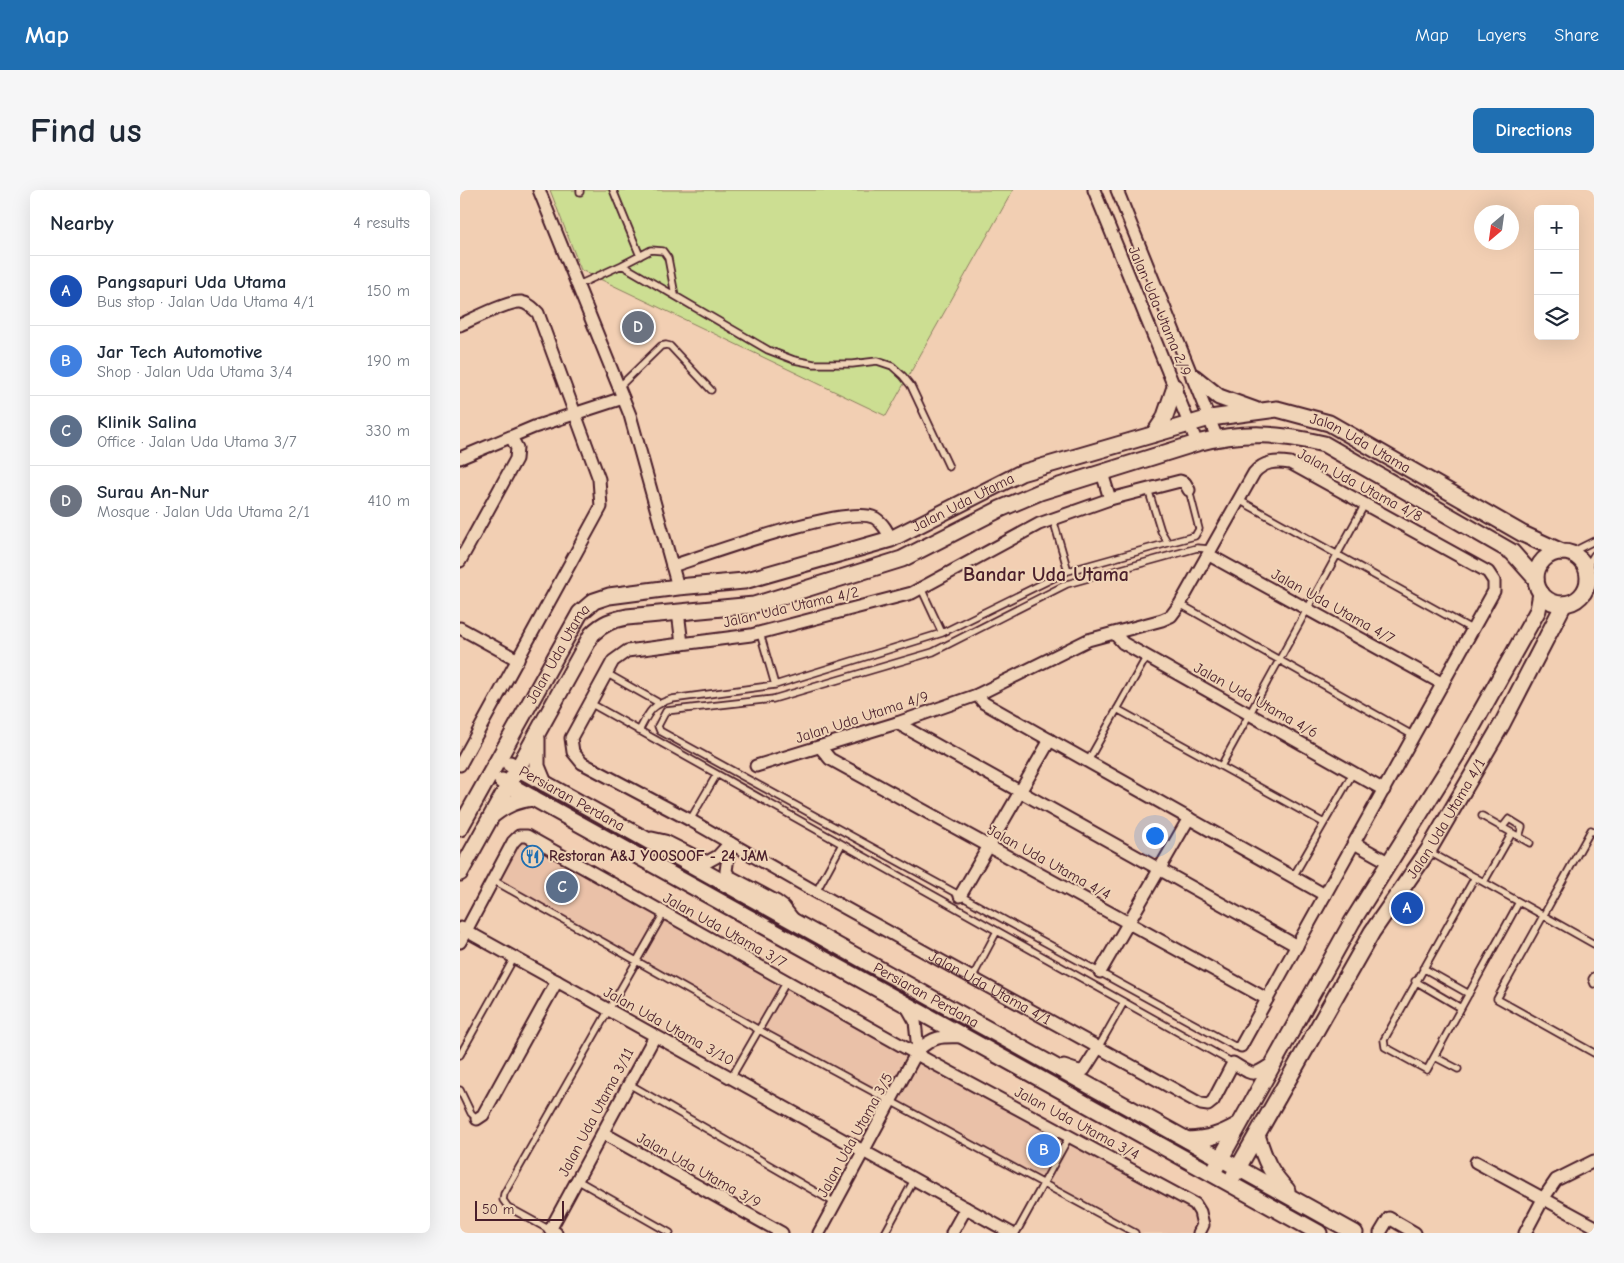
<!DOCTYPE html>
<meta charset="utf-8">
<style>
body{margin:0;font-family:"Comic Neue",sans-serif;background:#f6f6f7;color:#1f2937}
.controls{position:absolute;right:15px;top:15px;display:grid;overflow:hidden;border-radius:8px;box-shadow:0 5px 20px #0002}
.controls button{width:45px;height:45px;display:grid;place-items:center;padding:0;border:0;border-bottom:1px solid #e0e1e3;background:#fff;color:#1f2937;font:25px sans-serif}
.compass{position:absolute;left:1014px;top:15px;width:45px;height:45px;border-radius:50%;background:#fff;box-shadow:0 5px 20px #0002;rotate:209deg}
.scale{position:absolute;left:15px;bottom:12px;width:89px;box-sizing:border-box;padding-left:5px;border:2px solid #4a1f2b;border-top:0;font-size:14px;line-height:18px;white-space:nowrap;color:#4a1f2b;-webkit-text-stroke:4px #f0d4b7;paint-order:stroke}
.you{position:absolute;left:694px;top:645px;width:18px;height:18px;margin:-12px;border:4px solid #fff;border-radius:50%;background:#1a73e8;box-shadow:0 0 0 8px #1a73e833}
.badge{display:grid;place-items:center;width:32px;height:32px;border-radius:50%;background:#1f6fb2;color:#fff;font-size:16px;font-weight:700}
.pin{position:absolute;translate:-50% -50%;border:2px solid #fff;box-shadow:0 1px 5px #0006}
.list{margin:0;padding:0;list-style:none}
h2{display:flex;justify-content:space-between;align-items:center;height:65px;margin:0;padding:0 20px;font-size:21px}
h2 small{font-size:16px;font-weight:400;color:#747a83}
.list li{display:grid;grid-template-columns:32px 1fr auto;gap:15px;align-items:center;box-sizing:border-box;height:70px;padding:0 20px;border-top:1px solid #e0e1e3}
.list b{display:block;font-size:19px;white-space:nowrap}
.list p{margin:0;font-size:16px;white-space:nowrap;color:#747a83}
.list em{font-size:16px;font-style:normal;color:#747a83}
.icon{flex:none;width:28px;height:28px;fill:none;stroke:currentColor;stroke-width:2;stroke-linecap:round;stroke-linejoin:round}
.map{position:relative;flex:none;width:1134px;height:1043px;overflow:hidden;border-radius:8px}
header{display:flex;align-items:center;gap:30px;box-sizing:border-box;height:70px;padding:0 25px;background:#1f6fb2;color:#fff}
header strong{font-size:24px}
nav{display:flex;gap:28px;margin-inline-start:auto;font-size:18px}
.intro{display:flex;align-items:center;justify-content:space-between;box-sizing:border-box;height:120px;padding:0 30px}
h1{margin:0;font-size:35px}
.button{padding:12px 22px;border-radius:8px;background:#1f6fb2;color:#fff;font-size:18px;font-weight:700}
main{display:flex;gap:30px;padding:0 30px}
aside{flex:1;background:#fff;border-radius:8px;box-shadow:0 5px 20px #0002}
.map>svg:first-child{display:block}
.built{fill:#eac1a8}
.green{fill:#ccde92;stroke:#8b7e5e}
.lines{fill:none;stroke-linecap:round;stroke-linejoin:round}
.lane-casing{stroke:#4a1f2b;stroke-width:9}
.street-casing{stroke:#4a1f2b;stroke-width:15}
.secondary-casing{stroke:#4a1f2b;stroke-width:19}
.lane{stroke:#f0d4b7;stroke-width:5.5}
.street{stroke:#f0d4b7;stroke-width:11}
.secondary{stroke:#f0d4b7;stroke-width:15}
.labels{text-anchor:middle;dominant-baseline:central;stroke-width:4;stroke-linejoin:round;paint-order:stroke}
.street-label{font-size:15px;fill:#4a1f2b;stroke:#f0d4b7}
.poi-label{font-size:15px;font-weight:bold;fill:#4a1f2b;stroke:#f0d4b7;text-anchor:start}
.district-label{font-size:20px;font-weight:bold;fill:#4a1f2b;stroke:#f0d4b7}
</style>
<header>
<strong>Map</strong>
<nav><a>Map</a><a>Layers</a><a>Share</a></nav>
</header>
<div class="intro"><h1>Find us</h1><a class="button">Directions</a></div>
<main>
<aside>
<h2>Nearby<small>4 results</small></h2>
<ul class="list">
<li><span class="badge" style="background:#1a4fb4">A</span><div><b>Pangsapuri Uda Utama</b><p>Bus stop · Jalan Uda Utama 4/1</p></div><em>150 m</em></li>
<li><span class="badge" style="background:#3f7fe0">B</span><div><b>Jar Tech Automotive</b><p>Shop · Jalan Uda Utama 3/4</p></div><em>190 m</em></li>
<li><span class="badge" style="background:#5c6f8a">C</span><div><b>Klinik Salina</b><p>Office · Jalan Uda Utama 3/7</p></div><em>330 m</em></li>
<li><span class="badge" style="background:#6b7280">D</span><div><b>Surau An-Nur</b><p>Mosque · Jalan Uda Utama 2/1</p></div><em>410 m</em></li>
</ul>
</aside>
<div class="map">
<svg width="1134" height="1043" viewBox="0 0 1134 1043">
<rect width="100%" height="100%" fill="#f2cfb3"/>
<filter id="ink" filterUnits="userSpaceOnUse"><feTurbulence type="fractalNoise" baseFrequency=".02" numOctaves="2"/><feDisplacementMap in="SourceGraphic" scale="10" xChannelSelector="R" yChannelSelector="G"/><feConvolveMatrix kernelMatrix="1 2 1 2 8 2 1 2 1" color-interpolation-filters="sRGB"/></filter>
<g filter="url(#ink)">
<path class="built" d="M 61,650 L 66,650 L 731,1017 L 736,1024 L 738,1035 L 734,1043 L 668,1043 L 404,901 L 36,695 L 57,655 Z"/>
<path class="green" d="M 90,0 L 553,0 L 426,226 L 121,80 Z"/>
<g class="lines">
<defs>
<path id="lane" d="M 120,0 L 120,2
M 153,0 L 180,66
M 162,75 L 191,60 L 203,61 L 208,68 L 215,105
M 118,95 L 162,75 L 308,160 L 334,170 L 354,174 L 392,174 L 417,171 L 432,176 L 443,186 L 451,196 L 489,277
M 159,197 L 201,156 L 206,155 L 210,156 L 251,200
M 688,299 L 701,341 L 708,353 L 735,346 L 739,339 L 729,300
M 779,310 L 1013,440
M 593,329 L 608,381
M 750,359 L 737,358 L 607,394 L 473,462 L 313,509 L 206,521 L 198,536 L 200,541 L 776,857 L 781,856
M 1110,363 L 1134,351
M 1126,378 L 1134,365
M 461,398 L 482,443
M 720,414 L 954,546
M 300,443 L 315,495
M 146,483 L 199,513
M 130,513 L 773,873
M 657,519 L 864,633
M 179,541 C 189,522 191,515 212,509 L 315,495 L 482,443 L 608,381 L 708,353
M 628,571 L 687,466
M 761,576 L 905,314
M 1022,626 L 1070,653
M 230,630 L 257,584
M 1042,638 L 1049,629 L 1062,637 L 1059,647
M 1134,642 L 1131,640 L 1037,809 L 1134,863
M 968,661 L 1134,754
M 833,687 L 893,583
M 1015,687 L 924,850 L 925,857 L 967,880 L 1059,712
M 33,690 L 299,840 L 675,1043
M 1024,692 L 1052,643
M 356,702 L 382,654
M 963,778 L 1009,804
M 1134,786 L 1132,789 L 1134,794
M 512,788 L 537,741
M 955,791 L 1001,818
M 638,858 L 664,812
M 0,865 L 54,768
M 975,867 L 998,879
M 271,888 L 327,791
M 169,894 L 375,1013
M 0,900 L 11,923 L 17,929
M 117,990 L 210,1043
M 90,1040 L 48,1017 L 43,1010 L 44,1004 L 204,723
M 425,1043 L 454,990
M 556,1043 L 609,947"/>
<g id="street">
<path d="M 79,0 L 170,225 L 218,397"/>
<path d="M 634,0 L 737,253"/>
<path d="M 657,0 L 757,248"/>
<path d="M 0,135 C 13,129 48,111 61,112 C 68,113 73,118 78,123 L 139,289 L 141,317 L 0,575"/>
<path d="M 0,268 L 74,237 L 163,208"/>
<path d="M 642,283 L 650,309"/>
<path id="s1" d="M 729,300 L 725,293 L 720,291 L 650,309 L 579,334 L 452,403 L 291,445 L 167,461 L 153,471 L 111,548 L 113,562 L 122,573 L 230,630 L 356,702 L 741,914 L 748,915 L 753,911 L 773,873 C 795,886 791,887 813,873"/>
<path d="M 749,365 L 983,494"/>
<path d="M 0,371 L 56,269 L 57,258 L 51,247"/>
<path d="M 212,376 C 247,365 387,313 415,328 C 423,333 427,341 431,349"/>
<path d="M 218,422 L 222,454"/>
<path d="M 0,438 L 58,470"/>
<path d="M 655,444 L 663,453 L 924,600"/>
<path d="M 517,505 L 524,513 L 865,705"/>
<path d="M 437,533 L 837,756"/>
<path d="M 360,557 L 370,569 L 807,809"/>
<path d="M 296,576 L 437,533 L 517,505 L 628,450 L 702,430 L 711,426 L 720,414 L 794,283 C 804,271 816,271 830,273 L 1028,382 L 1034,391 L 1034,401 L 781,856"/>
<path d="M 192,648 L 205,651 L 247,672 L 258,666 L 270,653"/>
<path d="M 270,653 L 266,681 L 269,686 L 316,711 L 324,717 L 334,730"/>
<path d="M 894,653 L 930,673"/>
<path d="M 500,706 L 590,550"/>
<path d="M 1,738 L 551,1043"/>
<path d="M 0,752 L 53,652 L 59,646 L 67,646 L 469,871 L 735,1014 L 740,1022 L 743,1035 L 739,1043"/>
<path d="M 640,782 L 729,628"/>
<path d="M 446,815 L 455,831 L 458,860"/>
<path d="M 604,876 L 619,881 L 624,880 L 638,858"/>
<path d="M 17,929 L 23,925 L 97,791"/>
<path d="M 143,943 L 322,1043"/>
<path d="M 1016,972 L 1134,1036"/>
<path d="M 96,1043 L 90,1040 L 195,846"/>
<path d="M 359,1043 L 458,860 C 477,844 482,847 506,847"/>
<path d="M 492,1043 L 506,1018"/>
<path d="M 920,1043 L 929,1028 L 955,1043"/>
<path d="M 1065,1043 L 1083,1009 L 1096,990 L 1134,971"/>
</g>
<g id="secondary">
<path d="M 734,187 L 759,207 L 795,220"/>
<path d="M 694,244 L 704,229 L 715,197"/>
<circle cx="1102" cy="388" r="26"/>
<path d="M 77,548 L 77,576 L 84,593"/>
<path id="s2" d="M 50,574 L 895,1043"/>
<path d="M 42,591 L 859,1043"/>
<path d="M 34,624 C 47,614 57,610 73,608"/>
<path id="s3" d="M 0,638 L 120,423 L 134,411 L 149,406 L 218,397 L 284,391 L 431,349 L 561,283 L 750,228 L 817,219 L 869,233 L 1063,344 L 1102,362"/>
<path d="M 0,683 L 132,444 C 143,433 152,430 167,427 L 294,415 L 442,369 L 540,319 L 580,302 L 737,253 C 784,241 818,243 864,254 L 1052,362 L 1076,389"/>
<path d="M 797,945 C 805,970 809,981 827,1000"/>
<path d="M 728,950 C 749,949 760,945 778,935"/>
<path d="M 756,977 L 892,732 L 996,566 L 1078,420 L 1081,403"/>
<path id="s4" d="M 774,985 L 912,742 L 968,661 L 1042,534 L 1104,414"/>
</g>
</defs>
<use href="#lane" class="lane-casing"/>
<use href="#street" class="street-casing"/>
<use href="#secondary" class="secondary-casing"/>
<use href="#lane" class="lane"/>
<use href="#street" class="street"/>
<use href="#secondary" class="secondary"/>
</g>
</g>
<defs>
<symbol id="restaurant-ring" viewBox="-11 -11 22 22"><circle r="9.5" fill="#f0d4b7" stroke="#1f6fb2" stroke-width="1.5"/><path d="M-5-6h1v4h1v-4h1v4h1v-4h1v5L-1.5 .5V6h-2V.5L-5-1ZM5-6V6H3V1.5H1.5Q1.5-4 5-6Z" fill="#1f6fb2"/></symbol>
</defs>
<g fill-rule="evenodd">
<use href="#restaurant-ring" x="60" y="654" width="25" height="25"/>
</g>
<g class="labels">
<g class="street-label">
<text transform="translate(700 121) rotate(67)">Jalan Uda Utama 2/9</text>
<text stroke="none"><textPath href="#s3" startOffset="1070">Jalan Uda Utama</textPath></text>
<text transform="translate(900 295) rotate(28)">Jalan Uda Utama 4/8</text>
<text stroke="none"><textPath href="#s3" startOffset="650">Jalan Uda Utama</textPath></text>
<text transform="translate(873 416) rotate(29)">Jalan Uda Utama 4/7</text>
<text transform="translate(331 417) rotate(-13)">Jalan Uda Utama 4/2</text>
<text stroke="none"><textPath href="#s3" startOffset="200">Jalan Uda Utama</textPath></text>
<text transform="translate(796 510) rotate(29)">Jalan Uda Utama 4/6</text>
<text transform="translate(402 527) rotate(-18)">Jalan Uda Utama 4/9</text>
<text stroke="none"><textPath href="#s2" startOffset="71">Persiaran Perdana</textPath></text>
<text stroke="none"><textPath href="#s4" startOffset="415">Jalan Uda Utama 4/1</textPath></text>
<text transform="translate(589 672) rotate(29)">Jalan Uda Utama 4/4</text>
<text transform="translate(265 740) rotate(29)">Jalan Uda Utama 3/7</text>
<text stroke="none"><textPath href="#s1" startOffset="1196">Jalan Uda Utama 4/1</textPath></text>
<text stroke="none"><textPath href="#s2" startOffset="476">Persiaran Perdana</textPath></text>
<text transform="translate(209 836) rotate(29)">Jalan Uda Utama 3/10</text>
<text transform="translate(136 922) rotate(-62)">Jalan Uda Utama 3/11</text>
<text transform="translate(617 933) rotate(28)">Jalan Uda Utama 3/4</text>
<text transform="translate(395 945) rotate(-61)">Jalan Uda Utama 3/5</text>
<text transform="translate(239 980) rotate(29)">Jalan Uda Utama 3/9</text>
</g>
<g class="poi-label">
<text x="89" y="666">Restoran A&amp;J YOOSOOF - 24 JAM</text>
</g>
<g class="district-label">
<text x="586" y="384">Bandar Uda Utama</text>
</g>
</g>
</svg>
<div class="controls">
<button>+</button>
<button>−</button>
<button><svg class="icon" aria-label="layers" viewBox="0 0 24 24"><path d="M12 4l9 5-9 5-9-5zM3 14l9 5 9-5"/></svg></button>
</div>
<svg class="compass" viewBox="-18 -18 36 36"><path d="M0-13l5 13h-10z" fill="#e53935"/><path d="M0 13l5-13h-10z" fill="#747a83"/></svg>
<div class="scale">50 m</div>
<div class="you"></div>
<div class="pin badge" style="left:947px;top:718px;background:#1a4fb4">A</div>
<div class="pin badge" style="left:584px;top:960px;background:#3f7fe0">B</div>
<div class="pin badge" style="left:102px;top:697px;background:#5c6f8a">C</div>
<div class="pin badge" style="left:178px;top:137px;background:#6b7280">D</div>
</div>
</main>
